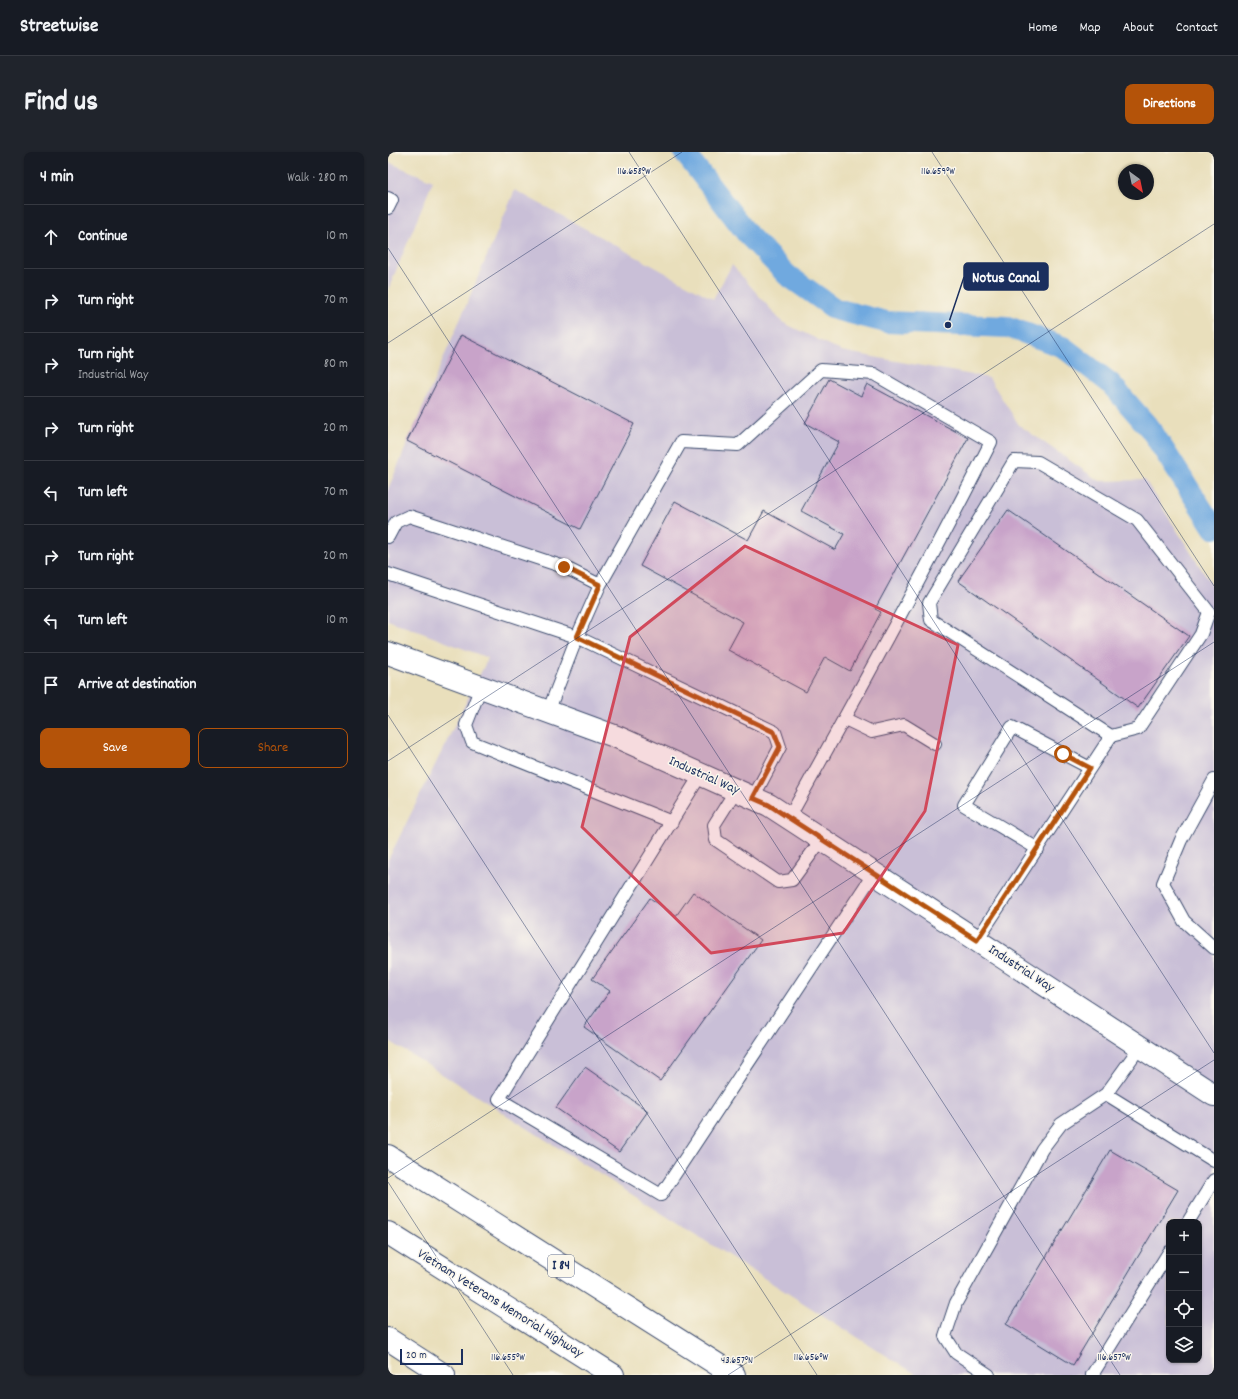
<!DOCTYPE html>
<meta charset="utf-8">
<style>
body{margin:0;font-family:Dekko,sans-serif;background:#20242c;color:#f1f3f6}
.controls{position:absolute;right:12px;bottom:12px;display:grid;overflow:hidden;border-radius:8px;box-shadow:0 1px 3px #0004}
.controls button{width:36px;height:36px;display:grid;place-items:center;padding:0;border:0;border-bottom:1px solid #363941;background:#171b24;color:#f1f3f6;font:20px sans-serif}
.compass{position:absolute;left:730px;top:12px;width:36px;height:36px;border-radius:50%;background:#171b24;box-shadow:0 1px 3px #0004;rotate:147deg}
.scale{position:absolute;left:12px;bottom:10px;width:63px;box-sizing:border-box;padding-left:4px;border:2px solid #1b2f5e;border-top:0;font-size:11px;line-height:14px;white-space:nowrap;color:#1b2f5e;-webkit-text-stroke:3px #fbf7ec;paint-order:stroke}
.stop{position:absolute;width:12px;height:12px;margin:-9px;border:3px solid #b45309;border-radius:50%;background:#fff}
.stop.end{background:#b45309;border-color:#fff;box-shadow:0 1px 4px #0008}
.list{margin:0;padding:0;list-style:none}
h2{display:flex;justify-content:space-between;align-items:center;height:52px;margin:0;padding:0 16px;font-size:17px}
h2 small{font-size:13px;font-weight:400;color:#9ea1a6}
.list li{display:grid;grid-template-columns:26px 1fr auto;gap:12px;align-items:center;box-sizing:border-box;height:64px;padding:0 16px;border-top:1px solid #363941}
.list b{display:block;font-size:15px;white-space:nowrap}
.list p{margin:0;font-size:13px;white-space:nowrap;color:#9ea1a6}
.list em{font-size:13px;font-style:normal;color:#9ea1a6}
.actions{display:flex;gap:8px;padding:12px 16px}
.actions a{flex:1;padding:9px 0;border:1px solid #b45309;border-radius:8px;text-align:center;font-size:14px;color:#b45309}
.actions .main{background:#b45309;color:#fff}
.icon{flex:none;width:22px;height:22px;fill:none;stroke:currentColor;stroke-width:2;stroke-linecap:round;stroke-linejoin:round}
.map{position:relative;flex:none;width:826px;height:1223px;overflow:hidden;border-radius:8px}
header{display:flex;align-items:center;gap:24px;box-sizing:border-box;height:56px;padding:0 20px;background:#171b24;border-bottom:1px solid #363941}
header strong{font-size:19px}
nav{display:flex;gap:22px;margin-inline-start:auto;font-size:14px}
.intro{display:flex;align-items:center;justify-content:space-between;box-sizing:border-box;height:96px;padding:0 24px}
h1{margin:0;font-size:28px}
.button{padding:10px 18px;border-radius:8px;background:#b45309;color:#fff;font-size:14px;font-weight:700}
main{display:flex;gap:24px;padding:0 24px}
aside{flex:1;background:#171b24;border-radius:8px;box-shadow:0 1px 3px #0004}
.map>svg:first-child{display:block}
.industrial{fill:#c9bfd7;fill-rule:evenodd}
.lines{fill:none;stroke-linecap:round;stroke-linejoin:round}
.canal{stroke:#6fa9df;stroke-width:22}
.building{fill:#c8a3c9}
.service-casing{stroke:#3a496c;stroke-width:14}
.minor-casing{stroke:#3a496c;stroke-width:24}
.motorway-casing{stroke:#3a496c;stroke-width:24}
.service{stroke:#fff;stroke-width:12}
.minor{stroke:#fff;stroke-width:22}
.motorway{stroke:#fff;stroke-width:22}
.route{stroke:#b45309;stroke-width:5}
.marked{fill:#d1495b;fill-opacity:0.2;stroke:#d1495b;stroke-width:3;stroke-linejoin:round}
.ticks{fill:none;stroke:#1b2f5e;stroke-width:1;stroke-opacity:0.45}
.labels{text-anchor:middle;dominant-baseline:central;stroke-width:3;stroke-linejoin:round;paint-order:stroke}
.shield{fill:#fbf7ec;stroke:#5e6b89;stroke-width:1}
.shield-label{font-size:13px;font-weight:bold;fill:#1b2f5e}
.street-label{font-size:14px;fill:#1b2f5e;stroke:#fbf7ec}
.ticks-label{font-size:10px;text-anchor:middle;fill:#1b2f5e;stroke:#fbf7ec;stroke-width:3;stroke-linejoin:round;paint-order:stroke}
.leader{fill:none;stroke:#1b2f5e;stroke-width:1.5}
.callout-dot{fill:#1b2f5e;stroke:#fbf7ec;stroke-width:1.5}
.callout{fill:#1b2f5e;stroke:#1b2f5e;stroke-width:1.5}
.callout-label{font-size:15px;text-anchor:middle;font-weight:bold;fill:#fff}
</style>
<header>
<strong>Streetwise</strong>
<nav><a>Home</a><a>Map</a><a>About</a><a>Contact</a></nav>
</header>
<div class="intro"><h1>Find us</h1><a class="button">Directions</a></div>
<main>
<aside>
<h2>4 min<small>Walk · 280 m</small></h2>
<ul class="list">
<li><svg class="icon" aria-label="ahead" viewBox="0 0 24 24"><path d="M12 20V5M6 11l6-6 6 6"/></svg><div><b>Continue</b></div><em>10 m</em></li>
<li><svg class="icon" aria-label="right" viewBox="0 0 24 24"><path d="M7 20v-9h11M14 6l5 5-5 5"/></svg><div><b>Turn right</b></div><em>70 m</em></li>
<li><svg class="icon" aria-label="right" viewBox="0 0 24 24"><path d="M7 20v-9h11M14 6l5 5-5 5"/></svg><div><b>Turn right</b><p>Industrial Way</p></div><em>80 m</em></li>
<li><svg class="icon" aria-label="right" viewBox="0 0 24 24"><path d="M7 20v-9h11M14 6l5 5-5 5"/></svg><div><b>Turn right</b></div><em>20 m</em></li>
<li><svg class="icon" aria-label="left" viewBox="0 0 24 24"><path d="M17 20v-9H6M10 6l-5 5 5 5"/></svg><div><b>Turn left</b></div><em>70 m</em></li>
<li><svg class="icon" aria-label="right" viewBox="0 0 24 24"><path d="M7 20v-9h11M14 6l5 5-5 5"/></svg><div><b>Turn right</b></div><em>20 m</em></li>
<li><svg class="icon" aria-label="left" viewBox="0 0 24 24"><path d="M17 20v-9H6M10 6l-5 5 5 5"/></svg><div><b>Turn left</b></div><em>10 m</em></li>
<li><svg class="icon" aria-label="arrive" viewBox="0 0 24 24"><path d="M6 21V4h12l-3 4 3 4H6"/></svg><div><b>Arrive at destination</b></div></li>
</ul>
<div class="actions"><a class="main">Save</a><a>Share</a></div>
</aside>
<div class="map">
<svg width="826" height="1223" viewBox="0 0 826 1223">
<rect width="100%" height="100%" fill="#fbf7ec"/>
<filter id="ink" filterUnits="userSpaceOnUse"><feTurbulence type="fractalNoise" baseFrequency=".025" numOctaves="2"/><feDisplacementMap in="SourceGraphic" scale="8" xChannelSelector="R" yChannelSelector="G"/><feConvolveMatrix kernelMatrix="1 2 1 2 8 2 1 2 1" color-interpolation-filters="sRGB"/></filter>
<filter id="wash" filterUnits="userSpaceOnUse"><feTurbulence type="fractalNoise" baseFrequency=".012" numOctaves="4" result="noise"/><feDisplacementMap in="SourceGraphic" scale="16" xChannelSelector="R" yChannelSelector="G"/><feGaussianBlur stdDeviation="0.9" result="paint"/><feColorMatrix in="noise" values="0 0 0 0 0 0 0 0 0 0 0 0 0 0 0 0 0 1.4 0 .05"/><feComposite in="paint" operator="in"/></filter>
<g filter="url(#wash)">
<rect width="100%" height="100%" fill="#e9dfbc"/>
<path class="industrial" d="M 0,10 L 45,29 L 0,138 Z
M 127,38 L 325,147 L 344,113 L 394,170 L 453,199 L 601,226 L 631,273 L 711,329 L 757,328 L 826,437 L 826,1223 L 529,1223 L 0,888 L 0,708 L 100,506 L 0,468 L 0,337 ZM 781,1070 L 811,1070 L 811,1208 L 781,1208 Z"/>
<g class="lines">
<path class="canal" d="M 296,0 L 360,83 L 399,123 L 447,157 L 498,170 L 620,175 L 675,195 L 722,231 L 763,278 L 826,376"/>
</g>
<g id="blocks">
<path class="building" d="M 73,183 L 246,272 L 192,377 L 19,289 Z
M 441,227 L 473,244 L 479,232 L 580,286 L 487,457 L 493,460 L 462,519 L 437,505 L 418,540 L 340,498 L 355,470 L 252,414 L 287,349 L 360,388 L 376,359 L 447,398 L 456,382 L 413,359 L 451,290 L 417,271 Z
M 620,358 L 801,484 L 750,556 L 570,429 Z
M 305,740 L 373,788 L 272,929 L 196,875 L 222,839 L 204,827 L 262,746 L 288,764 Z
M 197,915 L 260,959 L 231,1000 L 168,956 Z
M 722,998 L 790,1038 L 685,1213 L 618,1172 Z"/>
</g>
</g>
<g filter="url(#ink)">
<use href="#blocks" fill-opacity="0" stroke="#3a496c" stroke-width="1"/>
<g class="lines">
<defs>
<path id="service" d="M 0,46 L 4,48 L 0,56
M 0,385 L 8,370 L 21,364 L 176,415 L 212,433
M 0,422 L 189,485 L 387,580 L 392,595 L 365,646
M 93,535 L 78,573 L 84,590 L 284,670
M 160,560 L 189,485 L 212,433 L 293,290 L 350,293 L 433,218 L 486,222 L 603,290 C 539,417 470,542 401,666
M 457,567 L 484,580 L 516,573 L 547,592
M 313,622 L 111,947 L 273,1043 L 486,721
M 826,628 L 793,688 L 775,731 L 796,769 L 826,796
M 348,638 L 326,673 L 328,688 L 390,730 L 404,728 L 434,687
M 650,697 L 576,653 L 624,575 L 702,616
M 589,788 L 723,584 L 543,468 L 541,451 L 626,309 L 650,310 L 749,368 L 821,460 L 813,482 L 750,577 L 723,584
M 718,942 L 826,1009
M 800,1070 L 826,1028
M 601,1223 L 568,1201 L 557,1184 L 568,1151 L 654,997 L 673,972 L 718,942 L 752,895
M 704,1223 L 781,1100"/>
<path id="minor" d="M 0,501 L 229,585 L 381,653 L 826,943
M 0,1187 L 56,1223"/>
<path id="motorway" d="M 0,1004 L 346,1223
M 0,1081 L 225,1223"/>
</defs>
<use href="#service" class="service-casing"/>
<use href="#minor" class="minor-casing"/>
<use href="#motorway" class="motorway-casing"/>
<use href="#service" class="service"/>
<use href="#minor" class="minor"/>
<use href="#motorway" class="motorway"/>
</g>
</g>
<g class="lines" filter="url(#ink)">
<path class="route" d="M 176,415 L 212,433 L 189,485 L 386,580 L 392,595 L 365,646 L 381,653 L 589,788 L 702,616 L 675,602"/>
</g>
<path class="marked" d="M 357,394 L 570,493 L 537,659 L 455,781 L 323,801 L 194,675 L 242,485 Z"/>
<path class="ticks" d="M 241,0 L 826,901M 544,0 L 826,434M 0,96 L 732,1223M 0,191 L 294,0M 0,563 L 429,1223M 0,609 L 826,72M 0,1026 L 826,490M 0,1030 L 125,1223M 340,1223 L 826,908"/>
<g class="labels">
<rect class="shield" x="160" y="1103" width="26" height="22" rx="3"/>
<g class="shield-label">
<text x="173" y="1114">I 84</text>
</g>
<g class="street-label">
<text transform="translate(316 624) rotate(24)">Industrial Way</text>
<text transform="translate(633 817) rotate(33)">Industrial Way</text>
<text transform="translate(112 1152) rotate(32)">Vietnam Veterans Memorial Highway</text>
</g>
</g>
<g class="ticks-label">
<text x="246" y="22">116.658°W</text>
<text x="550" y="22">116.659°W</text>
<text x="120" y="1208">116.655°W</text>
<text x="423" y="1208">116.656°W</text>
<text x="726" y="1208">116.657°W</text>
<text x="349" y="1211">43.657°N</text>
</g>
<path class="leader" d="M560 173L576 125"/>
<circle class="callout-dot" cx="560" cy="173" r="4"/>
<rect class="callout" x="576" y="111" width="84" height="27" rx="4"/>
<g class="callout-label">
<text x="618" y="130">Notus Canal</text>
</g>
</svg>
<div class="controls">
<button>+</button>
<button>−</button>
<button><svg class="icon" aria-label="locate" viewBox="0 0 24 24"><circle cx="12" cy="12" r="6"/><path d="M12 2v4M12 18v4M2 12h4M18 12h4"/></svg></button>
<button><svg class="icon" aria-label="layers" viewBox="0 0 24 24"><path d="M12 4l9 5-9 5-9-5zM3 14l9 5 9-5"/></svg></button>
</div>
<svg class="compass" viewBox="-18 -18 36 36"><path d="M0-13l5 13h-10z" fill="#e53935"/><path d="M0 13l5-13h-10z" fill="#9ea1a6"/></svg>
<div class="scale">20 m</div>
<div class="stop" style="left:675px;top:602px"></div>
<div class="stop end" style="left:176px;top:415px"></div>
</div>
</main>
